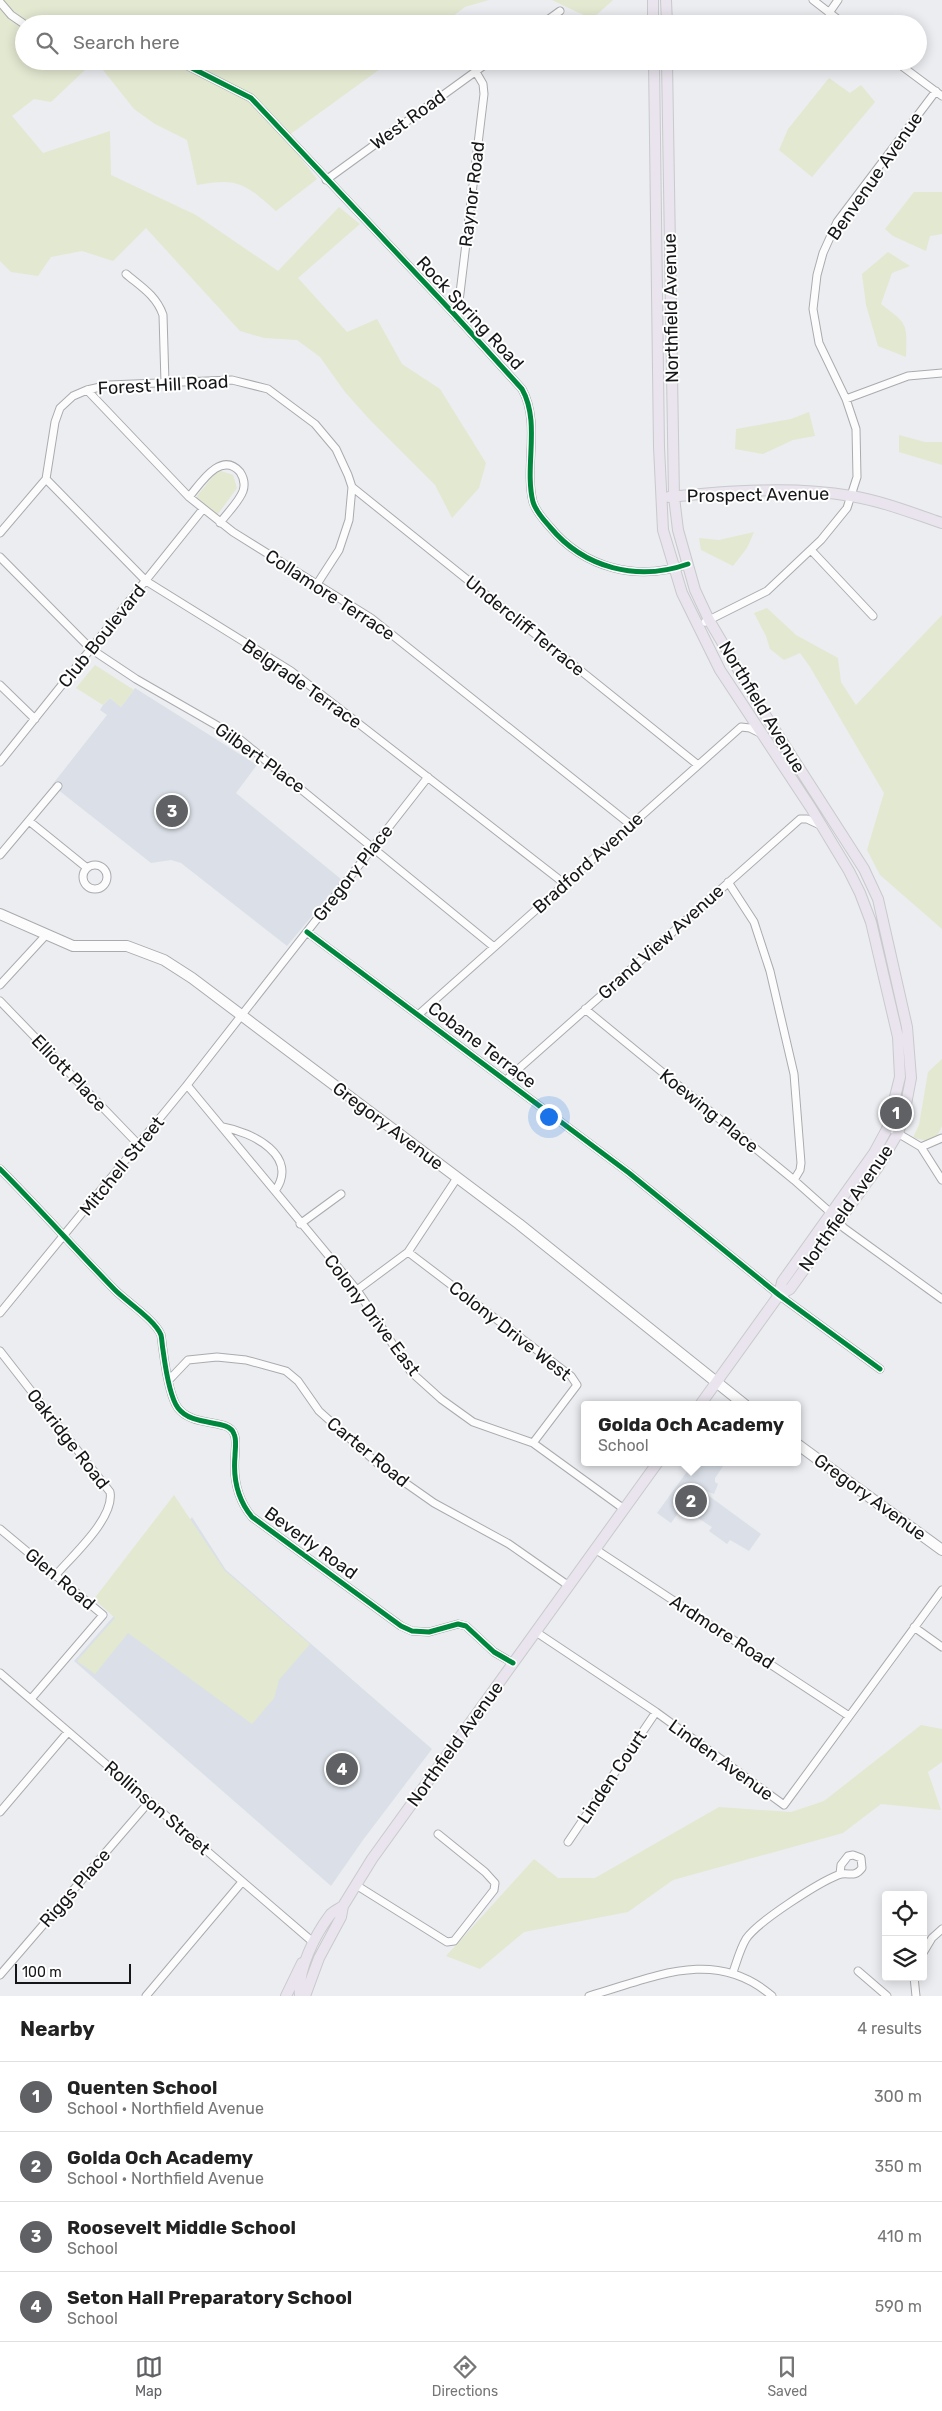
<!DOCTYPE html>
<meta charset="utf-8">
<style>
body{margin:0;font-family:Rubik,sans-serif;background:#f2f2f2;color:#222}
.controls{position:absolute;right:15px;bottom:15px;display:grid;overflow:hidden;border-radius:5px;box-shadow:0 2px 12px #0003}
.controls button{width:45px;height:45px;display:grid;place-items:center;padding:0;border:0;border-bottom:1px solid #e0e0e0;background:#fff;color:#222;font:25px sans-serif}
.scale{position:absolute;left:15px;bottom:12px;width:116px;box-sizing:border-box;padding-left:5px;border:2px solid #151618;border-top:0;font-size:14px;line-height:18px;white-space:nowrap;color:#151618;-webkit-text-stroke:4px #fff;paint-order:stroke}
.you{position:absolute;left:548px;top:1116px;width:18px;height:18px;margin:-12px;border:4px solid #fff;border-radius:50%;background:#1a73e8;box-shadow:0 0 0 8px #1a73e833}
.badge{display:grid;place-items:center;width:32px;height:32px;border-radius:50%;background:#606164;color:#fff;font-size:16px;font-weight:700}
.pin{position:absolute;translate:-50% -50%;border:2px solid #fff;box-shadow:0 1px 5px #0006}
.popup{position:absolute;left:581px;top:1401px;width:220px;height:65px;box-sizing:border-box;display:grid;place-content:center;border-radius:5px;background:#fff;filter:drop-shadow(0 1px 4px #0005);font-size:16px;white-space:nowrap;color:#767676}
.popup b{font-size:19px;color:#222}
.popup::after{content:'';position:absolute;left:50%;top:100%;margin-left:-10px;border:10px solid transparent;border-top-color:#fff}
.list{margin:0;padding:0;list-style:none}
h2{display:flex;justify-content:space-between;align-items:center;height:65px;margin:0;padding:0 20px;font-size:21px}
h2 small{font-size:16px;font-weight:400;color:#767676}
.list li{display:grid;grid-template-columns:32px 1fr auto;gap:15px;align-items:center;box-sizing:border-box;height:70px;padding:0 20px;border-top:1px solid #e0e0e0}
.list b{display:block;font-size:19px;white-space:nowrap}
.list p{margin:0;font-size:16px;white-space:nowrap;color:#767676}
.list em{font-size:16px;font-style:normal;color:#767676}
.icon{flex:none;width:28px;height:28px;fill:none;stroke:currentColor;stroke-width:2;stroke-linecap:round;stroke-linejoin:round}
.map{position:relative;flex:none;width:942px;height:1996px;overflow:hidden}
.search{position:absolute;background:#fff;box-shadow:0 2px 12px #0003;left:15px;right:15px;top:15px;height:55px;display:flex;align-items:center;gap:12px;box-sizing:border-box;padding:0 18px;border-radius:28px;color:#767676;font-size:19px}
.sheet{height:345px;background:#fff}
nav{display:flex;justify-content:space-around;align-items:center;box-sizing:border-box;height:70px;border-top:1px solid #e0e0e0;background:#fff;font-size:14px;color:#767676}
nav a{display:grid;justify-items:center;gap:2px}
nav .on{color:#606164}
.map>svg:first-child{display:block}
.built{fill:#dbe0e8}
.green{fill:#e3e8d1}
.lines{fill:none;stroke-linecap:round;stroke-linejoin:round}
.minor-casing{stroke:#aaabae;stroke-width:9}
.secondary-casing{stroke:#aaabae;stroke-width:12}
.primary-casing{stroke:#c9cacc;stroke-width:12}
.minor{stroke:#fcfcfd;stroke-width:7}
.secondary{stroke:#fcfcfd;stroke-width:10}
.primary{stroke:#e9e4ed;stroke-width:10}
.cycleway-casing{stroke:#fff;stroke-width:8}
.cycleway{stroke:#00873e;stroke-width:5}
.labels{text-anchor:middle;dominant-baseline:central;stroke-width:4;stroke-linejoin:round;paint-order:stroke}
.street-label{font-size:18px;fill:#151618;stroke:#fff}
</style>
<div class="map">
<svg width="942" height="1996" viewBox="0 0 942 1996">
<rect width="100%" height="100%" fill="#ebedf1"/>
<path class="built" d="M 135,688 L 257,765 L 236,793 L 342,880 L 287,946 L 181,863 L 171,860 L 151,863 L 52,785 L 107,715 L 100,710 L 103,705 L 110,698 L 121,707 Z
M 694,1462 L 726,1462 L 715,1478 L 715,1482 L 718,1484 L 714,1494 L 706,1491 L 705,1493 L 761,1534 L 749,1551 L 730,1540 L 727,1544 L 709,1531 L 712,1527 L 682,1508 L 671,1523 L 657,1513 Z
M 192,1517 L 226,1570 L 432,1749 L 363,1840 L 331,1886 L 74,1661 L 112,1618 Z"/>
<path class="green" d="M 0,0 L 489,0 L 465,7 L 443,24 L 24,24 L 24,61 L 391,61 L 285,138 L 317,179 L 276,211 C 245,184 239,177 197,185 L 187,140 L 155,124 L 134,109 L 103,70 L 85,70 L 51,102 L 34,99 L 12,116 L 43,153 L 110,131 L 111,175 L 196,215 L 278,271 L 339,207 L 360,224 L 298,278 L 347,332 L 377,319 L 402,364 L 440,389 L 486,463 L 479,488 L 452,518 L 435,485 L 370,420 L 345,392 L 320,357 L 297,340 L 264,338 L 240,331 L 146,228 L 113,261 L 82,251 L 51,257 L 38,276 L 11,272 L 0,261 Z
M 552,0 L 613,0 L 592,19 Z
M 829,78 L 850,93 L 861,85 L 875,102 L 812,177 L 779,150 L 788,129 Z
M 914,192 L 942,192 L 942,234 L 930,236 L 926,251 L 893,236 L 885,229 Z
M 888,252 L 910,266 L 892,273 L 881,304 C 908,325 907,322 906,357 L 878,346 L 866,305 L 862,274 Z
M 809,412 L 815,436 L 793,440 L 763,454 L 735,449 L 736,429 L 791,419 Z
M 899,435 L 925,442 L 942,442 L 942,465 L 899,452 Z
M 221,471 L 233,475 L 237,488 L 218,514 L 215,514 L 197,499 L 197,496 L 214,475 Z
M 754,532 L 747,548 L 733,566 L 701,550 L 699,538 L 719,540 Z
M 767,608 L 796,635 L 838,658 L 841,682 L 856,705 L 942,615 L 942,929 L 880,875 L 867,850 L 884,793 L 810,667 L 800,653 L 784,660 L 770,649 L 766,636 L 754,613 Z
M 95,665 L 134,690 L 121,707 L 110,698 L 103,705 L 76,688 Z
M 942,1059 L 942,1126 L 934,1142 L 913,1138 L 919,1125 L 928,1072 Z
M 174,1495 L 225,1571 L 310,1644 L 279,1680 L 274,1698 L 252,1724 L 128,1633 L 95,1674 L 77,1661 L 115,1618 L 94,1599 Z
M 921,1725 L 942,1729 L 942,1762 L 928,1772 L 941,1810 L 881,1804 L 843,1833 L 673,1880 L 628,1912 L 524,1932 L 480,1969 L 446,1956 L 534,1859 L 558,1878 L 595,1878 L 719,1807 L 791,1812 L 824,1801 Z"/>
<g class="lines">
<defs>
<path id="minor" d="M 813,0 L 844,24
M 0,2 L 11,15 L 24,24
M 829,13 L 838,0
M 542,24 L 560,11
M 178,61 L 251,98 L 454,314 L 522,389 C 541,423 524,466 533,502 C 536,512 544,520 550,527 C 584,568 637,582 688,564
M 895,61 L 942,96
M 326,180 L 490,61
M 126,274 C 140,286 156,295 163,315 L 165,383
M 457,318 L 484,94 L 483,84 L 476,72
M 87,390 L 189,497 L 233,532 L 371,618 L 631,825
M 846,399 L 908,376 L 942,373
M 46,479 L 146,581 L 291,671 L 565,884
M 352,487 L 698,765
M 189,497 C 200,484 221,450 240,472 C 244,478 245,485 243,491 C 239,502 227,513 220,523
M 0,533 L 46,479 L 55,422 L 60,408 L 73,396 L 87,390 L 109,385 L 232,380 L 268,389 L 315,424 L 336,449 L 348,475 L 352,487 L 349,520 L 339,550 L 317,584
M 811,550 L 873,616
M 0,557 L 91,649 L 136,679 L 237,737 L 494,947
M 705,622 L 767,591 L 821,540 L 847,508 L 857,477 L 856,429 L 846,399 L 819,343 L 813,309 L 817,275 L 823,253 L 837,222 L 936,91
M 0,685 L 35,719
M 0,762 L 203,509
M 29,821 L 87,868
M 0,855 L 58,786
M83 877a12 12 0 1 1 24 0a12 12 0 1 1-24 0Z
M 728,882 L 754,922 L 770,971 L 794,1074 L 801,1163 L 800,1170 L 794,1180
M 307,932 L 629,1173 L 779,1295 L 880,1369
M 0,985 L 46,935
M 0,1001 L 138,1144
M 585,1009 L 794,1180 L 831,1213 L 844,1228 L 942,1299
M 418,1015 L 741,727 L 750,728 L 762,734
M 506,1080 L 800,819 L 807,819 L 822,826
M 187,1085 L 357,1290 L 411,1372 L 441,1399 L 473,1422 L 533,1443 L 624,1509
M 223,1127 C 252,1132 300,1156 275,1191
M 894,1131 L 921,1147 L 942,1180
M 921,1147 L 942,1138
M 0,1169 C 39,1208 76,1250 115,1290 C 127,1302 155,1320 161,1335 C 162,1339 162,1345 163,1350 C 165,1365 169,1396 178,1408 C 193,1428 229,1418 234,1434 C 237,1440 235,1449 235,1456 C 233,1478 238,1500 252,1517 L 401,1626 L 412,1631 L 429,1632 L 458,1624 L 466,1626 L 494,1652 L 513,1663
M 300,1224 L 341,1194
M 408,1252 L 571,1376 L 577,1385 L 533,1443
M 357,1290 L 408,1252 L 457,1178
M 0,1313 L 187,1085 L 428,777
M 0,1351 L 110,1492 C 115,1518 72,1556 55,1576
M 169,1380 L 188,1360 L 217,1357 L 246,1360 L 286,1371 L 298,1381 L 319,1411 L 377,1463 L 434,1503 L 509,1544 L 569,1586
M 0,1529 L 103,1615 L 31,1699
M 595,1549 L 849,1716
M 914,1627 L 942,1647
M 536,1632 L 656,1712 L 784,1805 L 942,1590
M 0,1673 L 314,1943
M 0,1812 L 68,1732
M 568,1842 L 656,1712
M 356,1885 L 447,1942 L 454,1941 L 494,1890 L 495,1883 L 485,1872 L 438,1834
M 923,1953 L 932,1938 L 942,1929
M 858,1971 L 887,1996
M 733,1972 C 737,1961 740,1949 746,1939 C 757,1922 818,1883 838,1875 C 848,1871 854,1879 862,1868 L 861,1858 L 853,1855 L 848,1856 L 841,1865 L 840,1874
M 0,1975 L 149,1802
M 914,1977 L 916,1996
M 146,1996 L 242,1882
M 589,1996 C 652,1978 715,1946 772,1996"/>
<path id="secondary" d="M 0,914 L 73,946 L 127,946 L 164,960 L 192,978 L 519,1224 L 745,1405
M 797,1444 L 942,1550"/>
<path id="primary" d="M 653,0 L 653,24
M 666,0 L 667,24
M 654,61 L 659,447 L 663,530 L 682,593 L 720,670 L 811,808 L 849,871 L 860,893 L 871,922 L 898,1037 L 900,1077 L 887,1129 L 874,1153 L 782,1282 L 779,1295 L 700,1405
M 667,61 L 674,497 L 678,530 L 695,590 L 709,620 L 762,710 L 864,869 L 878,899 L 907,1027 L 911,1078 L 904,1115 L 898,1133 L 878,1167 L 790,1289 L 779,1295
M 669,497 C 726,491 794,486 851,496 C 882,501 912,513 942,523
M 286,1996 L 302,1963
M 300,1996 C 297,1970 315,1935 330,1915 C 333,1911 339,1909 343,1906
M 305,1996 L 319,1958 L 341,1917 L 343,1906 L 372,1859 L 658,1462"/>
</defs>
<use href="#minor" class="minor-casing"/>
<use href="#secondary" class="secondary-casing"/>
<use href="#primary" class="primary-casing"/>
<use href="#minor" class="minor"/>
<use href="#secondary" class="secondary"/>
<use href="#primary" class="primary"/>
<defs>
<path id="cycleway" d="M 178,61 L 251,98 L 454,314 L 522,389 C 541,423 524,466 533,502 C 536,512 544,520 550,527 C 584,568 637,582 688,564
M 307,932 L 629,1173 L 779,1295 L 880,1369
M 0,1169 C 39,1208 76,1250 115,1290 C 127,1302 155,1320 161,1335 C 162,1339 162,1345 163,1350 C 165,1365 169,1396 178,1408 C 193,1428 229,1418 234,1434 C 237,1440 235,1449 235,1456 C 233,1478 238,1500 252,1517 L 401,1626 L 412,1631 L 429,1632 L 458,1624 L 466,1626 L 494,1652 L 513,1663"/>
</defs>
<use href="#cycleway" class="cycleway-casing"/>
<use href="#cycleway" class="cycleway"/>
</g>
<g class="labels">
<g class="street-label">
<text transform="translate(408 120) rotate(-36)">West Road</text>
<text transform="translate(875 176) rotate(-55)">Benvenue Avenue</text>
<text transform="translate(472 194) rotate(-83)">Raynor Road</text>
<text transform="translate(671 308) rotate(-91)">Northfield Avenue</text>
<text transform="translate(470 313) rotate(47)">Rock Spring Road</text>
<text transform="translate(163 385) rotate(-3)">Forest Hill Road</text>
<text transform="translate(758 495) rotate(-1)">Prospect Avenue</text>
<text transform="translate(330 595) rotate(33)">Collamore Terrace</text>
<text transform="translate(525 626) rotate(39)">Undercliff Terrace</text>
<text transform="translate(102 636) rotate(-51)">Club Boulevard</text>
<text transform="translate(302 684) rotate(35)">Belgrade Terrace</text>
<text transform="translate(762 707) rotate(59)">Northfield Avenue</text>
<text transform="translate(260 758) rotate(36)">Gilbert Place</text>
<text transform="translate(588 863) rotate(-42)">Bradford Avenue</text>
<text transform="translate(353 873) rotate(-52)">Gregory Place</text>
<text transform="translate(661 942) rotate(-42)">Grand View Avenue</text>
<text transform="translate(482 1045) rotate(37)">Cobane Terrace</text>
<text transform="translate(69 1073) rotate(46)">Elliott Place</text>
<text transform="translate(709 1111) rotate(39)">Koewing Place</text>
<text transform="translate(388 1126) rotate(37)">Gregory Avenue</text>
<text transform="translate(122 1166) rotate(-51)">Mitchell Street</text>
<text transform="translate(846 1208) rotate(-55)">Northfield Avenue</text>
<text transform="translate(372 1315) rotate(53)">Colony Drive East</text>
<text transform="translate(510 1331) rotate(38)">Colony Drive West</text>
<text transform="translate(68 1439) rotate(52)">Oakridge Road</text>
<text transform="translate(368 1452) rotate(39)">Carter Road</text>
<text transform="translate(870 1497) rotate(36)">Gregory Avenue</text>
<text transform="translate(311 1543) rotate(36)">Beverly Road</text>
<text transform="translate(60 1579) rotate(40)">Glen Road</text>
<text transform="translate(722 1632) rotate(33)">Ardmore Road</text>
<text transform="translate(455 1744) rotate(-54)">Northfield Avenue</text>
<text transform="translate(721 1760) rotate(36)">Linden Avenue</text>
<text transform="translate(612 1777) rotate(-56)">Linden Court</text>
<text transform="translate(157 1808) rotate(41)">Rollinson Street</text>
<text transform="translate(75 1888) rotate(-49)">Riggs Place</text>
</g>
</g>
</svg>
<div class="controls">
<button><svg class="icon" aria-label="locate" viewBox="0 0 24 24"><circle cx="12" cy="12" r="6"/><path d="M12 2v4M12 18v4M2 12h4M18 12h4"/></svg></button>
<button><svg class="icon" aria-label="layers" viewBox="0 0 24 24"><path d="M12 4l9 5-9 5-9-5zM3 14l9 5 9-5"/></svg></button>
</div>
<div class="scale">100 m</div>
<div class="you"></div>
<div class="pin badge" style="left:896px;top:1113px">1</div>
<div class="pin badge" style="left:691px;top:1501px">2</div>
<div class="popup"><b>Golda Och Academy</b>School</div>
<div class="pin badge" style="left:172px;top:811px">3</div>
<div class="pin badge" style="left:342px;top:1769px">4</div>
<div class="search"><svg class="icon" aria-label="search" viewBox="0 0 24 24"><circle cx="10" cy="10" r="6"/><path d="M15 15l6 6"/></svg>Search here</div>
</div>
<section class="sheet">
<h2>Nearby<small>4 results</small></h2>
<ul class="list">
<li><span class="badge">1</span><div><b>Quenten School</b><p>School · Northfield Avenue</p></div><em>300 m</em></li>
<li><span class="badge">2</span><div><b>Golda Och Academy</b><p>School · Northfield Avenue</p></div><em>350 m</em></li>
<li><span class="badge">3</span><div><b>Roosevelt Middle School</b><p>School</p></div><em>410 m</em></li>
<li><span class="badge">4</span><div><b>Seton Hall Preparatory School</b><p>School</p></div><em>590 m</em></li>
</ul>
</section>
<nav>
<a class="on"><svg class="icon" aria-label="map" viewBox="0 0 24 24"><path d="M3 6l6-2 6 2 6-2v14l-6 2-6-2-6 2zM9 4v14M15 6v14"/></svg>Map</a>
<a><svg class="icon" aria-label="directions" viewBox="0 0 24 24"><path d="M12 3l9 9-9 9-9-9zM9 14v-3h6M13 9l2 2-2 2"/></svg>Directions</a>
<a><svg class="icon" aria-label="saved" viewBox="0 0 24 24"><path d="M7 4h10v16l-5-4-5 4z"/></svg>Saved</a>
</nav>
